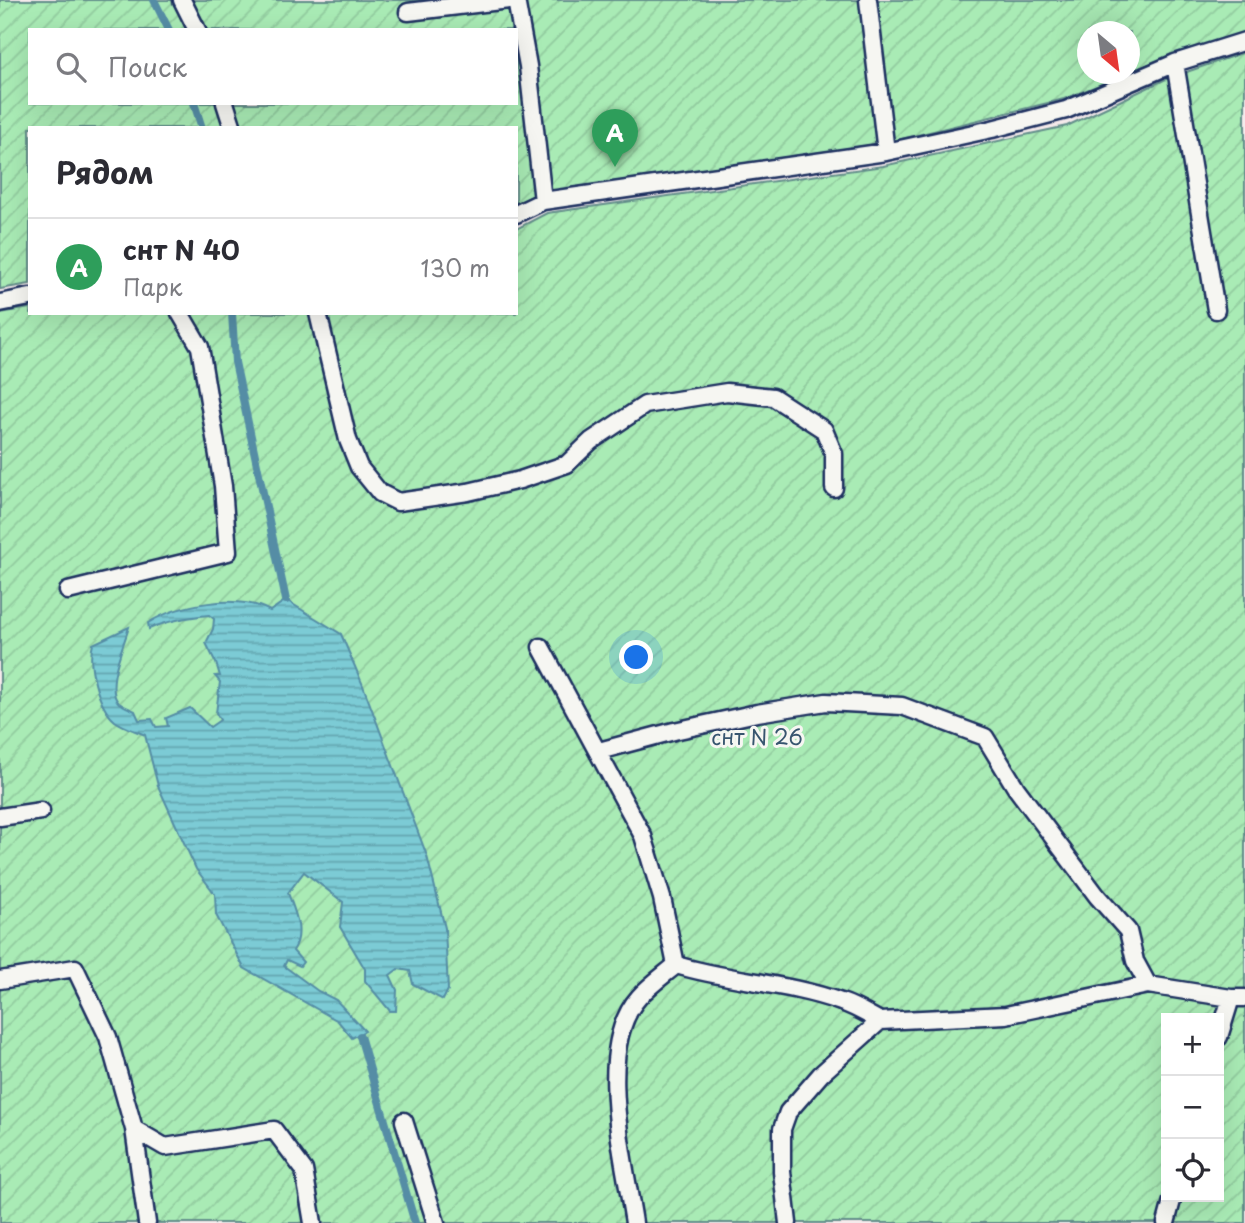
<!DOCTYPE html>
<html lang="ru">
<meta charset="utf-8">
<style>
body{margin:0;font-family:"Playpen Sans",sans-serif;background:#f7f7f7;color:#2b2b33}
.controls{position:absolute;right:21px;bottom:21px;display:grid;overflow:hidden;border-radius:0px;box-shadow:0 7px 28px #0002}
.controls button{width:63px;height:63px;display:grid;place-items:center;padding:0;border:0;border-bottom:2px solid #e1e1e2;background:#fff;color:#2b2b33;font:35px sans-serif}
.compass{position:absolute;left:1077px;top:21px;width:63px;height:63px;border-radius:50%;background:#fff;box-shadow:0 7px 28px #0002;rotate:151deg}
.you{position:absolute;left:637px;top:658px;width:24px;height:24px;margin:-18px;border:5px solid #fff;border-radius:50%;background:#1a73e8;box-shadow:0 0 0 10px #1a73e833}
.badge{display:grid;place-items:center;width:46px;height:46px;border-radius:50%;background:#d93025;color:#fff;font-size:23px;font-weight:700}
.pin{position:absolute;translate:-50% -58px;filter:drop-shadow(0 2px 4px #0008)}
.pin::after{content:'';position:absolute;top:37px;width:24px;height:21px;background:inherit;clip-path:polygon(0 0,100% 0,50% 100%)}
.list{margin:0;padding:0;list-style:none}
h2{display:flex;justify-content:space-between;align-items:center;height:91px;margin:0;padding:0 28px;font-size:30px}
h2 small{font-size:23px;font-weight:400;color:#7c7c81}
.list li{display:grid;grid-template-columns:46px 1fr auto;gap:21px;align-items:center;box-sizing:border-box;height:98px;padding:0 28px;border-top:2px solid #e1e1e2}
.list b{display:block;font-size:26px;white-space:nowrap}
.list p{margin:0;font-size:23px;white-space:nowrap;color:#7c7c81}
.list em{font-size:23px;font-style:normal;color:#7c7c81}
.icon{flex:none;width:38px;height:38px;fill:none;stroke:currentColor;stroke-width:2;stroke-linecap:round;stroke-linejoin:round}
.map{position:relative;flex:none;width:1245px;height:1223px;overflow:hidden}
.search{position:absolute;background:#fff;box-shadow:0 7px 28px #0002;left:28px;top:28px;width:490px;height:77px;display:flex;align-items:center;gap:18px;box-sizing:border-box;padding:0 24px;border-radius:0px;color:#7c7c81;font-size:26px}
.panel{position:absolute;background:#fff;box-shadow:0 7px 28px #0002;left:28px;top:126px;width:490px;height:189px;border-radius:0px}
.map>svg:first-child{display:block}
.garden{fill:url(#garden-furrows);stroke:#628d8a;stroke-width:2;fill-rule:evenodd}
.water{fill:url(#water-rules);stroke:#558da5;stroke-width:2}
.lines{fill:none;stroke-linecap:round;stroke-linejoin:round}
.stream{stroke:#558da5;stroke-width:8}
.service-casing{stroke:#1b2f5e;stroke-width:21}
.service{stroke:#f6f6f2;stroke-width:16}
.labels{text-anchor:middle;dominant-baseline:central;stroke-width:6;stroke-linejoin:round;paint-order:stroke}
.park-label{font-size:21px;fill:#37556f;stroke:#f6f6f2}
</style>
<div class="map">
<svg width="1245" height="1223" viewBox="0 0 1245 1223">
<defs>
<pattern id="garden-furrows" width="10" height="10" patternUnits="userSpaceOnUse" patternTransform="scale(1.75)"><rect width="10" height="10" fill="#a9ebb5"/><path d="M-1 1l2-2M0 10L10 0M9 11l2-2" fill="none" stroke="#91ca9e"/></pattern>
<pattern id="water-rules" width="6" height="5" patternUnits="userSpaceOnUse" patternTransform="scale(1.75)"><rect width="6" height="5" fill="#7bcbd5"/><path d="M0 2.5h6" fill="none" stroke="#64a5b0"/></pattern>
</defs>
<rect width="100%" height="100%" fill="#f5eaeb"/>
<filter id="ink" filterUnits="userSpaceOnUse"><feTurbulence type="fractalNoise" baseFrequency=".0143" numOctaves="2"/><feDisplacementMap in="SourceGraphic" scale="14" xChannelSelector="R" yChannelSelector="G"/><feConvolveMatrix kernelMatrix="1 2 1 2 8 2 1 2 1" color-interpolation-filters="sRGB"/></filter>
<g filter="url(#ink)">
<path class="garden" d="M 0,0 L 1245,0 L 1245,33 L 1174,54 L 1130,72 L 1130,32 L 1088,32 L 1088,74 L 1127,74 L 1064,99 L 885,143 L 543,192 L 516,203 L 516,128 L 30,128 L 30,284 L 0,289 ZM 30,30 L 516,30 L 516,103 L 30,103 Z
M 1245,52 L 1245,1223 L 0,1223 L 0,313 L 30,308 L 30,313 L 516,313 L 516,229 L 547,213 L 883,166 L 1067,126 L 1166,79 ZM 1166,1018 L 1219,1018 L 1219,1197 L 1166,1197 Z"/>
<path class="water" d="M 286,600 L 341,634 L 362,683 L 427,856 L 445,928 L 448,990 L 443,1000 L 413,984 L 410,971 L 398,969 L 390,975 L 397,990 L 396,1011 L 390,1011 L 365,981 L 365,969 L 340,927 L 343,902 L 304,872 L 288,893 C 295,912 305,933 293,951 L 303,962 L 300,966 L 287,960 L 284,966 L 318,991 L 336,1000 L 365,1031 L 352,1038 L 338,1021 L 244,968 L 216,915 L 215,894 L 196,869 L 158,786 L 145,735 C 136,731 123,727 115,721 C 98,707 87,664 93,644 L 129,627 C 124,645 104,688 119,703 C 123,706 131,709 135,711 L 139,720 L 152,719 L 156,727 L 168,726 L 166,718 L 190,708 L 210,727 L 220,720 L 216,713 L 220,682 L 215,676 L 220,676 L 216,663 L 206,643 L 213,629 L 214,619 L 209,615 C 188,617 169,620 149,629 L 148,623 C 178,604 237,593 270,611 Z"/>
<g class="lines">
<path class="stream" d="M 154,0 L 169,30
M 194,103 L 202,128
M 232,313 L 235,362 L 286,600
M 360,1036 L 415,1223"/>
<defs>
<path id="service" d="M 182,0 L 197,30
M 516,0 L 528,66 L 543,201
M 868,0 L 886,152
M 408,12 L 509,0
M 1175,63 L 1216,310
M 225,103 L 233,128
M 516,214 L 543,201 L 886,152 L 992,129 L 1066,110 L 1175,63 L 1245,41
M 0,303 L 30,297
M 318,313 L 348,440 L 359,467 L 380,493 L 398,502 L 468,492 L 520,480 L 567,464 L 591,441 L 645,405 L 727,392 L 773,397 L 824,430 L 834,454 L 834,488
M 68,591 L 228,552 L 223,486 L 200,347 L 180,313
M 541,647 L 643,836 L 662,898 L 676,965
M 599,751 L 674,731 L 757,713 L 826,702 L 902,706 L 985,737 L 1016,788 L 1097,896 L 1128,931 L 1135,961 L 1148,985
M 0,817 L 41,811
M 0,980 L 75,968 L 108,1037 L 134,1129 L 147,1223
M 1219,1037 L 1231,998
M 404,1121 L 436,1223
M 134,1129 L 165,1147 L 274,1130 L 304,1170 L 313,1223
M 634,1223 C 625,1161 594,1047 639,997 C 650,985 664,975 676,965 C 730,981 788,983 841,1002 C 854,1006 867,1014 880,1021
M 788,1223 L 782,1172 L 782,1129 L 788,1112 L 821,1074 L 880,1021 L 1006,1015 L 1148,985 L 1231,998 L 1245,998
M 1166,1223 L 1173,1197"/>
</defs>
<use href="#service" class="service-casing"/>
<use href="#service" class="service"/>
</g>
</g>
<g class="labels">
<g class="park-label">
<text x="757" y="736">снт N 26</text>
</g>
</g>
</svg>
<div class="controls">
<button>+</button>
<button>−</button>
<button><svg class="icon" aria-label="locate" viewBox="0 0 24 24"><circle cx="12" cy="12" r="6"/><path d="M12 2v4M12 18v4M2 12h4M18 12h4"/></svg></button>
</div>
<svg class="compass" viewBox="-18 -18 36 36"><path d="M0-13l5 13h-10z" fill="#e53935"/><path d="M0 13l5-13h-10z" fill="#7c7c81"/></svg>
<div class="you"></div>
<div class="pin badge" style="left:615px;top:167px;background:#2e9e5b">A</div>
<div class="search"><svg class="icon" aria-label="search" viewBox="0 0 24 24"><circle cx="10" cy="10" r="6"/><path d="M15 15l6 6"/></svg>Поиск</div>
<section class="panel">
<h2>Рядом<small></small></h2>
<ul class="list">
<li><span class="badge" style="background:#2e9e5b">A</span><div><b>снт N 40</b><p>Парк</p></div><em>130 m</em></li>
</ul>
</section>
</div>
